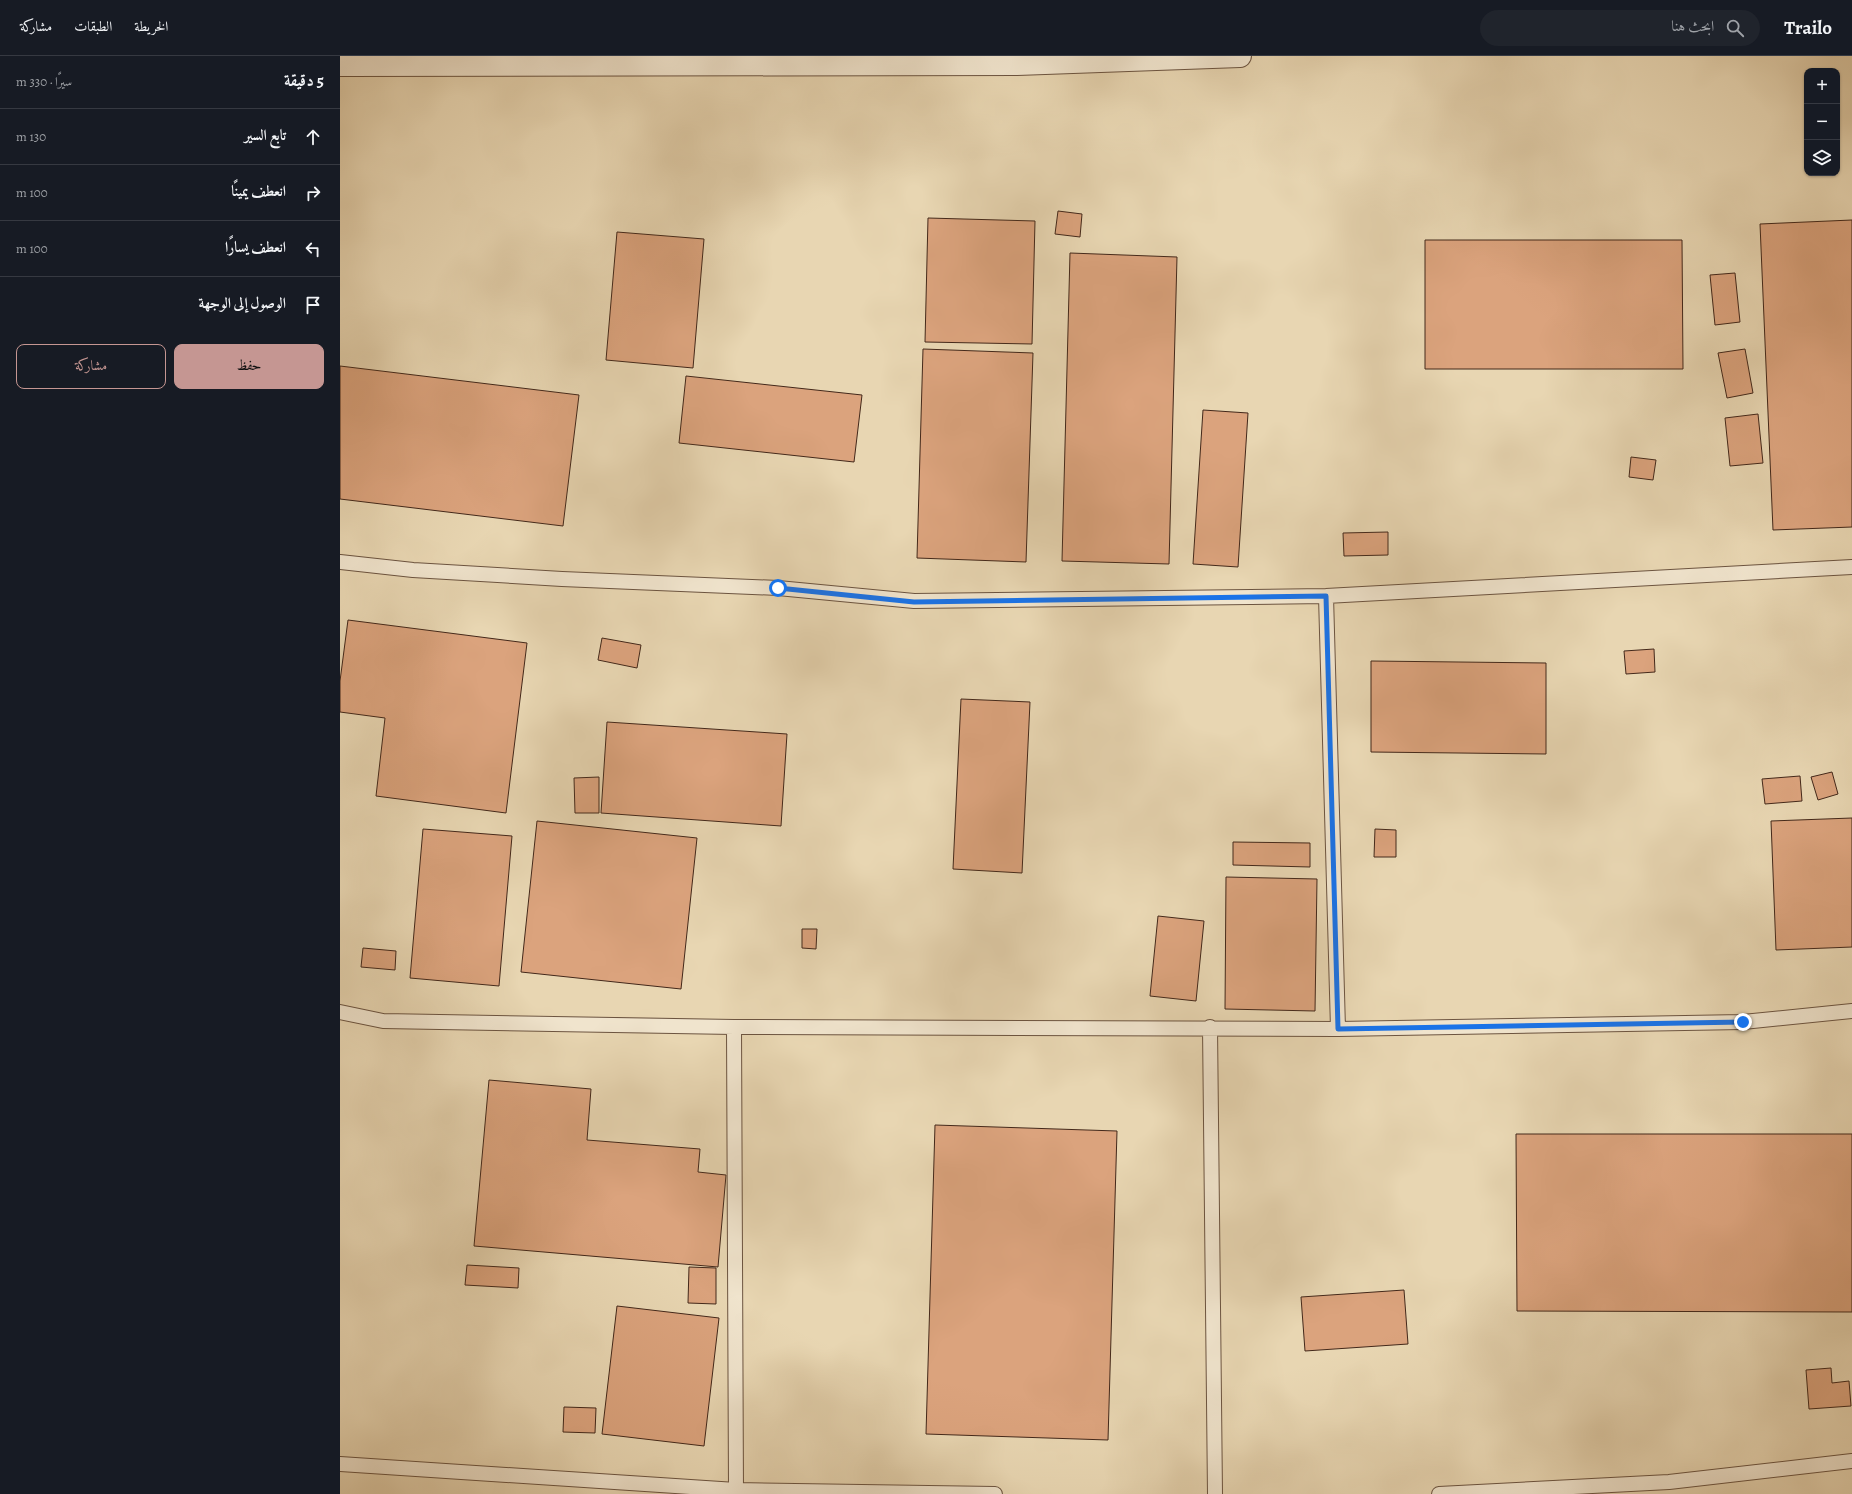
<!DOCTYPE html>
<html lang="ar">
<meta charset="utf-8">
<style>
body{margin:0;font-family:Alegreya,Amiri,serif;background:#20242c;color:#f1f3f6;direction:rtl}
.controls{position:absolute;right:12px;top:12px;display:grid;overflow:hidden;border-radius:8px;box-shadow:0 1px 3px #0004}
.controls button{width:36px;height:36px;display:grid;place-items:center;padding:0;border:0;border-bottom:1px solid #363941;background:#171b24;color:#f1f3f6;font:20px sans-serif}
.stop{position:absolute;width:12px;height:12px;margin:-9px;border:3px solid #1a73e8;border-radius:50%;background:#fff}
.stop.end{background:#1a73e8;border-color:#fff;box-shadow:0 1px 4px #0008}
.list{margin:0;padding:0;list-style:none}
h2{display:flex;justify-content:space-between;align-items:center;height:52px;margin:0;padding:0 16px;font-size:17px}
h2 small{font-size:13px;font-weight:400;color:#9ea1a6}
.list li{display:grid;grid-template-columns:26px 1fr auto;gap:12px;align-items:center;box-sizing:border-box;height:56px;padding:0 16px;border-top:1px solid #363941}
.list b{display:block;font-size:15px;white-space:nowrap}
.list em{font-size:13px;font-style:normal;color:#9ea1a6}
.actions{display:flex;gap:8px;padding:12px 16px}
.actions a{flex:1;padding:9px 0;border:1px solid #c59692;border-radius:8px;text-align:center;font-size:14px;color:#c59692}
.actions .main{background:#c59692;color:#111}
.icon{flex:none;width:22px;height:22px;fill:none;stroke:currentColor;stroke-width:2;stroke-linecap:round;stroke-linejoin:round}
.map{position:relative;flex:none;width:1512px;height:1438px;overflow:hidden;direction:ltr}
header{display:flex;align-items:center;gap:24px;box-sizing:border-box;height:56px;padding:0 20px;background:#171b24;border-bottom:1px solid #363941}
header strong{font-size:19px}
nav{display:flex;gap:22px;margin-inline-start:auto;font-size:14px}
.search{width:280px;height:36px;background:#20242c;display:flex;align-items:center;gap:10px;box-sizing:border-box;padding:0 14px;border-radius:22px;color:#9ea1a6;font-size:15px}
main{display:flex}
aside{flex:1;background:#171b24}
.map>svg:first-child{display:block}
.building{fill:#dba37d;stroke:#43281a}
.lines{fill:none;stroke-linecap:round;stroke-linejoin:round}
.lane-casing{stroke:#6c5440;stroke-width:16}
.street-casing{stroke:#6c5440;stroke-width:24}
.lane{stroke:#f0e4cd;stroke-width:14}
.street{stroke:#f0e4cd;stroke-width:22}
.route{stroke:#1a73e8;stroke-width:5}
</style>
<header>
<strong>Trailo</strong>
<div class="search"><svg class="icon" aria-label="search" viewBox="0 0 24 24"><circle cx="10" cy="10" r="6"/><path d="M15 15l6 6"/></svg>ابحث هنا</div>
<nav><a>الخريطة</a><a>الطبقات</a><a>مشاركة</a></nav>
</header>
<main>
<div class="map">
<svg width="1512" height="1438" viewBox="0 0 1512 1438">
<rect width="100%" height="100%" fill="#e8d6b2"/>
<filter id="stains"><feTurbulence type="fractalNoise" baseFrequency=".005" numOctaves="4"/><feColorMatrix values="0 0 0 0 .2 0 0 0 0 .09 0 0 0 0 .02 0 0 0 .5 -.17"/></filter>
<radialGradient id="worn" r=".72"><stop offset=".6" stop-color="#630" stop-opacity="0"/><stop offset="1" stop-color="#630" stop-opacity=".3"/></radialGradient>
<path class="building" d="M 718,155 L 742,158 L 740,181 L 715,178 Z
M 588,162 L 695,165 L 692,288 L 585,286 Z
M 1512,164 L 1512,471 L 1433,474 L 1420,168 Z
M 277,176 L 364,183 L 353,312 L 266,304 Z
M 1085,184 L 1342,184 L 1343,313 L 1085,313 Z
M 730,197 L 837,201 L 829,508 L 722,505 Z
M 1395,217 L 1400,266 L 1375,269 L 1370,219 Z
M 583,293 L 693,297 L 686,506 L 577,502 Z
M 1405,293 L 1413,337 L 1387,342 L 1378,297 Z
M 0,310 L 239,339 L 223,470 L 0,443 Z
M 346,320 L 522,339 L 514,406 L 339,387 Z
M 863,354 L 908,357 L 898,511 L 853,508 Z
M 1418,358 L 1423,407 L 1390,410 L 1385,362 Z
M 1291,401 L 1316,404 L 1313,424 L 1289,421 Z
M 1048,476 L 1048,499 L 1004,500 L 1003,477 Z
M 8,564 L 187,587 L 166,757 L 36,740 L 45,662 L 0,656 L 0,625 Z
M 262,582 L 301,589 L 297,612 L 258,604 Z
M 1314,593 L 1315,616 L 1286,618 L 1284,595 Z
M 1031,605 L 1206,607 L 1206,698 L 1031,696 Z
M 621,643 L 690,646 L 682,817 L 613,813 Z
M 267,666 L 447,678 L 441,770 L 261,757 Z
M 1492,716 L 1498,738 L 1478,744 L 1471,721 Z
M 1460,720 L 1462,745 L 1425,748 L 1422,723 Z
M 259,721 L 259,757 L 235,757 L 234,722 Z
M 1512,762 L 1512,891 L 1436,894 L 1431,765 Z
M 197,765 L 357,782 L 341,933 L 181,916 Z
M 83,773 L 172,780 L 159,930 L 70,922 Z
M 1035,773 L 1056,774 L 1056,801 L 1034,801 Z
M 893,786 L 970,787 L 970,811 L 893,809 Z
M 886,821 L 977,823 L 975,955 L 885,953 Z
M 818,860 L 864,865 L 856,945 L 810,940 Z
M 462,873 L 477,873 L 476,893 L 462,892 Z
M 23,892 L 56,895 L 55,914 L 21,911 Z
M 149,1024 L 251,1033 L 247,1084 L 360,1093 L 358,1116 L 386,1119 L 378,1211 L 134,1190 Z
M 595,1069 L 777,1075 L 768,1384 L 586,1378 Z
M 1176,1078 L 1512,1078 L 1512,1256 L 1177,1255 Z
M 127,1209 L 179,1212 L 178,1232 L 125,1229 Z
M 349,1211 L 376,1212 L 376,1248 L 348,1247 Z
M 1064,1234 L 1068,1288 L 965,1295 L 961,1241 Z
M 277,1250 L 379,1262 L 364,1390 L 262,1378 Z
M 1491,1312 L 1492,1327 L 1509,1325 L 1511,1350 L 1469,1353 L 1466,1314 Z
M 224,1351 L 256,1352 L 255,1377 L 223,1376 Z"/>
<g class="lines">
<defs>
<path id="lane" d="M 0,506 L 73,514 L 222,523 L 438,532 L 574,545 L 986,540 L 1512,511
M 986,540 L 998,973
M 0,956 L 43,965 L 394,971 L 998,973 L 1403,966 L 1512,955
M 394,971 L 396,1434
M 870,971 L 875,1438
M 0,1408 L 396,1434 L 655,1438
M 1099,1438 L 1329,1426 L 1512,1405"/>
<path id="street" d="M 0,9 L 677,8 L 900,0"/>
</defs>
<use href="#lane" class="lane-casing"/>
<use href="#street" class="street-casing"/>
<use href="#lane" class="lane"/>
<use href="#street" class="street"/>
</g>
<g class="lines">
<path class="route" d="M 438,532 L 574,546 L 986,540 L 998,973 L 1403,966"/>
</g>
<rect width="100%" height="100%" filter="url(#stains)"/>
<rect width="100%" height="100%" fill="url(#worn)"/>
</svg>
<div class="controls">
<button>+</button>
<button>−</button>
<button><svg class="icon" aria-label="layers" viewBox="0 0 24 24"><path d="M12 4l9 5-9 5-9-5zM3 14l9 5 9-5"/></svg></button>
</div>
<div class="stop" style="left:438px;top:532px"></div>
<div class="stop end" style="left:1403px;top:966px"></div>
</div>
<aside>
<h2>5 دقيقة<small>سيرًا · 330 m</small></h2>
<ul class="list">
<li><svg class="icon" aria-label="ahead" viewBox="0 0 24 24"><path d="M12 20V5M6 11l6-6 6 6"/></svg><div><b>تابع السير</b></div><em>130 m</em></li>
<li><svg class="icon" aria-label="right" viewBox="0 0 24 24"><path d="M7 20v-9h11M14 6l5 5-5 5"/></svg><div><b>انعطف يمينًا</b></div><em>100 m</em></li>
<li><svg class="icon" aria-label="left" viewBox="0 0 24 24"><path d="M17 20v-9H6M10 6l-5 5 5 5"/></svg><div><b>انعطف يسارًا</b></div><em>100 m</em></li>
<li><svg class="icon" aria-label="arrive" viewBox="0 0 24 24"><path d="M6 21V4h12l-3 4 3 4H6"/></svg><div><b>الوصول إلى الوجهة</b></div></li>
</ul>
<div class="actions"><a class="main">حفظ</a><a>مشاركة</a></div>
</aside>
</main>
